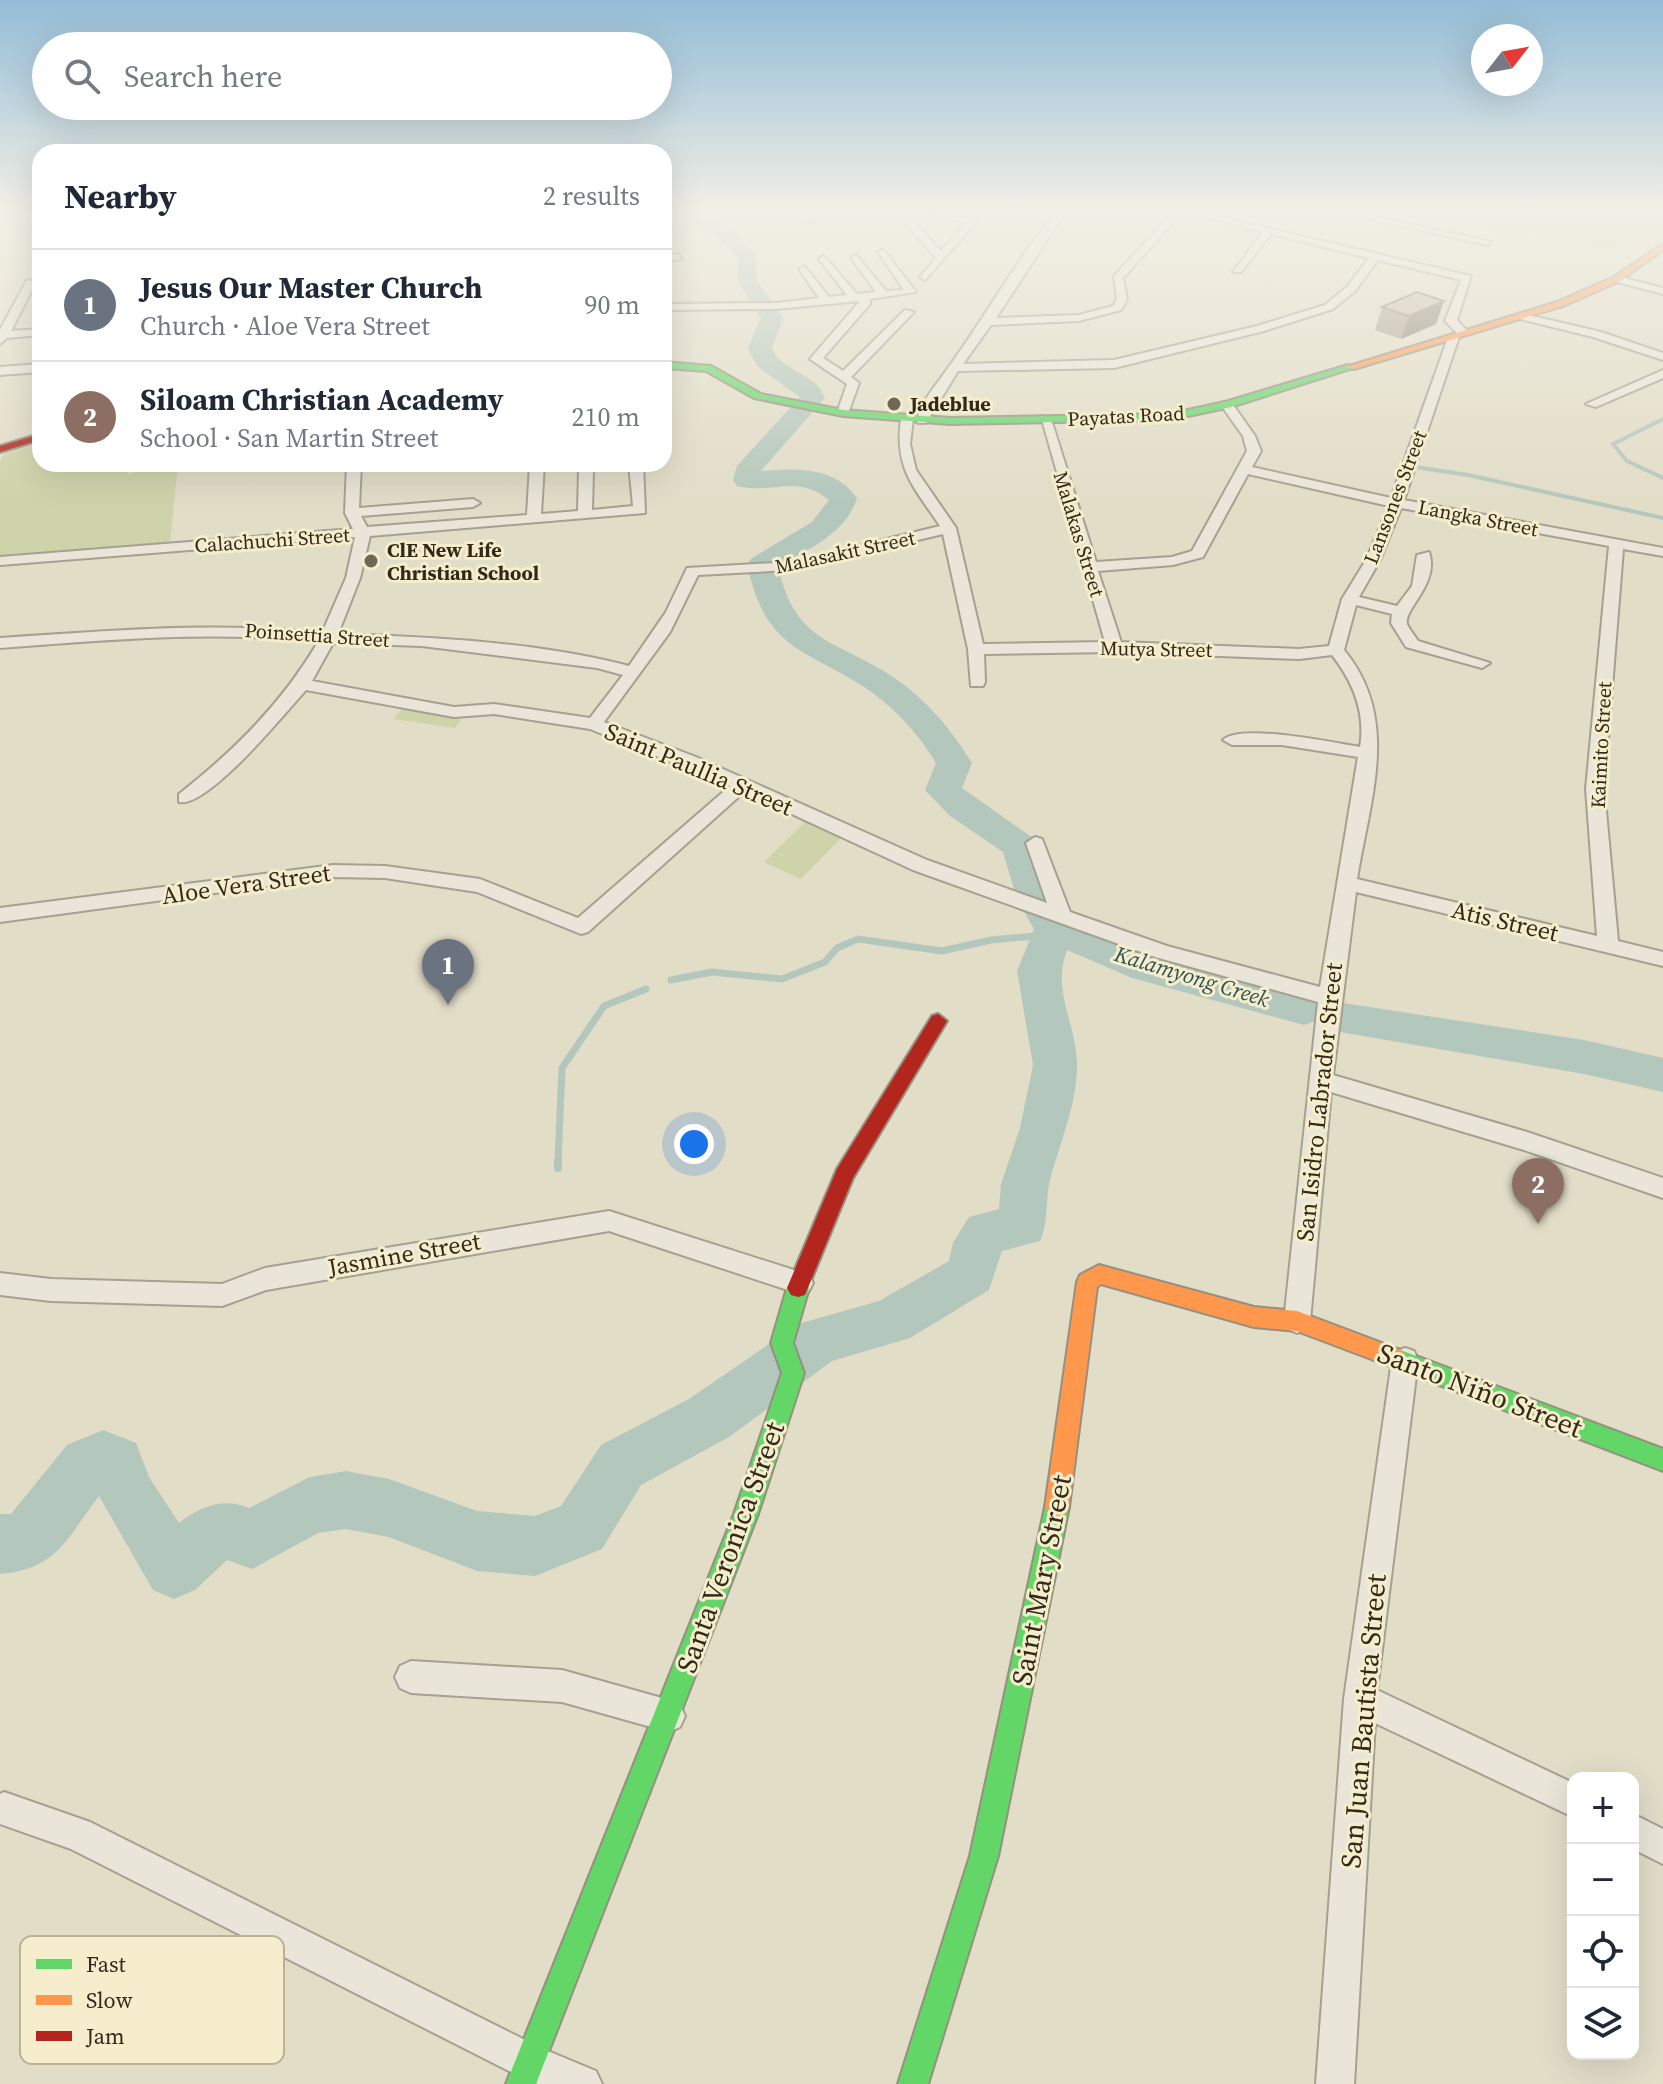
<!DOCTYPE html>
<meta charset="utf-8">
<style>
body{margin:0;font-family:"Source Serif 4",serif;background:#f2f2f3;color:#1f2937}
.controls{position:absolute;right:24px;bottom:24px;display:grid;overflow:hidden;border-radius:16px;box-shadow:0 8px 32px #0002}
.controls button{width:72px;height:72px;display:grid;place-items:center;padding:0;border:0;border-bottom:2px solid #e0e1e3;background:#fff;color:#1f2937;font:40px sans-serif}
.compass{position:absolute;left:1471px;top:24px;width:72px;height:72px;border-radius:50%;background:#fff;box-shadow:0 8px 32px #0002;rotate:59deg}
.you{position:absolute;left:694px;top:1144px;width:28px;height:28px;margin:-20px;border:6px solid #fff;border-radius:50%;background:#1a73e8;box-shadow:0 0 0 12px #1a73e833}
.badge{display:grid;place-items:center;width:52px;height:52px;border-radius:50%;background:#ea580c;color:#fff;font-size:26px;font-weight:700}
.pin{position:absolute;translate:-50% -66px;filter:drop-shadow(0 2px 4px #0008)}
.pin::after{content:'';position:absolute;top:42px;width:28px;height:24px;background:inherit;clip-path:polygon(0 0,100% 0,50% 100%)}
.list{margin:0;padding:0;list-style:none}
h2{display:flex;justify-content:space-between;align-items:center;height:104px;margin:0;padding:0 32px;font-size:34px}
h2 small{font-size:26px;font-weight:400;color:#747a83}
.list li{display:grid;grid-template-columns:52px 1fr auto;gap:24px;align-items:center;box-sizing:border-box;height:112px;padding:0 32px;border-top:2px solid #e0e1e3}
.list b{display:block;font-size:30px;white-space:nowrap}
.list p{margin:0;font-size:26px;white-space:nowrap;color:#747a83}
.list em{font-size:26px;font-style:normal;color:#747a83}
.icon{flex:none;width:44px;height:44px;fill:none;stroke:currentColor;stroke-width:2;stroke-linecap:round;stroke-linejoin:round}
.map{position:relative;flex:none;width:1663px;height:2084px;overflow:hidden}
.search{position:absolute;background:#fff;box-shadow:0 8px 32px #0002;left:32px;top:32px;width:640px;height:88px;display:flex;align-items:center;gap:20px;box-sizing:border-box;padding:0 28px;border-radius:44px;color:#747a83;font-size:30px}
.panel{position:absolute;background:#fff;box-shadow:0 8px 32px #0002;left:32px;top:144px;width:640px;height:328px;border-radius:24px}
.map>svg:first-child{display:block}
.green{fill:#ced3a9}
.water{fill:#b4c7bc}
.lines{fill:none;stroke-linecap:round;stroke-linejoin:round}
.stream-far2{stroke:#b4c7bc;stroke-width:4}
.stream-far1{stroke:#b4c7bc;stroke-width:7}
.stream{stroke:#b4c7bc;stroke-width:8}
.river{fill:#b4c7bc;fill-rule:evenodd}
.street-casing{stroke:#a6a091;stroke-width:4}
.fast-casing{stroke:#969081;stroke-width:4}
.slow-casing{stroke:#969081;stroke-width:4}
.jam-casing{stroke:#969081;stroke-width:4}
.street{fill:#e9e6d9;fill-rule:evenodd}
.fast{fill:#63d668;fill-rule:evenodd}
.slow{fill:#ff974d;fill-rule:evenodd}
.jam{fill:#b3261e;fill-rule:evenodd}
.wall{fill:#a9a190}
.shaded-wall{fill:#8a8376}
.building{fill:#c5bba8;stroke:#8a8376;stroke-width:2}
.poi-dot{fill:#706857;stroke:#f5edcb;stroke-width:3}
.labels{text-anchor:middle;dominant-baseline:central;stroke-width:6;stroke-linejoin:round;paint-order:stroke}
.far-poi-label{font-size:20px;font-weight:bold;fill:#33291b;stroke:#f5edcb;text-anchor:start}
.far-street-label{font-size:20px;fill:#33291b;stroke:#f5edcb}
.far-water-label{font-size:22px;font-style:italic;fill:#2a5253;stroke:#f5edcb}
.street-label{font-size:24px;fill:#33291b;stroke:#f5edcb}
.near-street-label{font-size:28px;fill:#33291b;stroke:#f5edcb}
.key{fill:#f5edcb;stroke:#bbb296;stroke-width:2}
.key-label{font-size:22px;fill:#33291b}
</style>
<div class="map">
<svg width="1663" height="2084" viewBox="0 0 1663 2084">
<rect width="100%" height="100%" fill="#e2ddc7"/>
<path class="green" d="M 1410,213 L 1663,213 L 1663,227 L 1607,250 Z
M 40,443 L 40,464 L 119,464 L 129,474 L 159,464 L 178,464 L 170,543 L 0,556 L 0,462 L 4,454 Z
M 407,703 L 466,713 L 455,728 L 394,719 Z
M 807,820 L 844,835 L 801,879 L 764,862 Z"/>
<path class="water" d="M 1507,213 L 1616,213 L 1616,214 C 1591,240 1537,219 1507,213 Z"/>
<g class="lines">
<path class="stream-far2" d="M 1663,419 L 1613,444 L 1627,461 L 1663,478
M 1409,466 L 1468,475 L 1663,518"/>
<path class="stream-far1" d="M 671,980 L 712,972 L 782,979 L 825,962 L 837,948 L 858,939 L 942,951 L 991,940 L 1036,936 L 1054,929
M 558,1162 L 562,1068 L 604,1006 L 646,989"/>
<path class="stream" d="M 558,1168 L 558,1160"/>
<path class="river" d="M 680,213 C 714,213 732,231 756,254 L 757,280 L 783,318 L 772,348 C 781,372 816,372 825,398 L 761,471 C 795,468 835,466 857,498 C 845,535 809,548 778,567 C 796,645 836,639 893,677 C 926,699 951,729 972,763 L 962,788 L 1033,838 L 1069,919 L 1158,955 L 1319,998 L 1326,1009 L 1319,1020 L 1304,1025 L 1132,978 L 1067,950 C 1051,991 1077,1024 1077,1065 C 1077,1104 1060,1143 1050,1180 C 1045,1202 1049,1221 1040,1241 L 1002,1251 L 989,1290 L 910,1338 L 832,1361 L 729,1437 L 641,1485 L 602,1549 L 535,1576 L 477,1571 L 389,1537 L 346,1529 L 318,1533 L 252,1569 L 227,1560 L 195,1590 L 174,1599 L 153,1590 L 99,1496 C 66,1539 58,1569 0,1574 L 0,1514 L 11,1514 L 67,1445 L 103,1430 L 136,1443 L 149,1477 L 179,1523 C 200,1506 224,1497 249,1508 L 310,1477 L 346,1471 L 389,1479 L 477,1511 L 535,1516 L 561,1506 L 601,1445 L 689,1399 L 798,1324 L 879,1301 L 949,1261 L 953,1243 L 969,1217 L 999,1209 L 1001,1184 L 1020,1128 L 1033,1065 L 1017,971 L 1034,929 L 1017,899 L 1003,852 L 950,816 L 925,790 L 936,763 C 919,735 897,710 870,691 C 805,647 766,653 747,564 L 752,558 L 812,522 L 829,500 C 795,473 773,495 737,486 L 733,480 L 737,466 L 800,397 L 757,366 L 748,348 L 761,318 L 737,280 L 739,259 L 713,234 Z
M 1343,1003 L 1584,1040 L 1663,1058 L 1663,1092 L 1584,1074 L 1328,1030 L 1321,1019 L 1328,1008 Z"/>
<defs>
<path id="street" d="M 791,213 L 802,213 L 814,221 L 806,223 Z
M 897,213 L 906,213 L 941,251 L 966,222 L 928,213 L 978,220 L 925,280 L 920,277 L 936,258 Z
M 1055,213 L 1065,213 L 996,318 L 1079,315 L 1113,306 L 1117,299 L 1114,276 L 1172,213 L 1182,213 L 1123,278 L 1127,299 L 1121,310 L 1079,321 L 991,325 L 963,364 L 1114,360 L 1257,326 L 1325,305 L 1347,287 L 1369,258 L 1271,234 L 1241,272 L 1233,272 L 1263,232 L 1189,213 L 1203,213 L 1471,276 L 1457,320 L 1470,334 L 1460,336 L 1445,321 L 1461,280 L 1378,260 L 1355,291 L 1333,309 L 1264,331 L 1114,368 L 958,371 L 926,423 L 918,423 C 916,408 934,388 943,375 C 981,324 1014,263 1055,213 Z
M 1343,213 L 1360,213 L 1492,242 L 1487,245 Z
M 883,249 L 916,292 L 870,299 L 870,304 L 823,358 L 843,371 L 905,310 L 914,312 L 851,377 L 859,383 L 847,416 L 837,413 L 847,384 L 810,359 L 860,301 L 776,309 L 664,310 L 664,304 L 776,303 L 819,298 L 799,269 L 804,266 L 829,297 L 847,295 L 819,259 L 824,256 L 857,294 L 876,292 L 851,258 L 856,255 L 886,291 L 904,290 L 878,252 Z
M 678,254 L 682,259 L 664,261 L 664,255 Z
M 1617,276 L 1663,288 L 1663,294 L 1613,281 Z
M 27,280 L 36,282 L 11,331 L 40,329 L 40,335 L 7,338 L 0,344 L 0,330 Z
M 1520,313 L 1601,332 L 1663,353 L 1663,360 L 1593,337 L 1516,318 Z
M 1449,335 L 1459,337 L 1404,500 L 1663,548 L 1663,556 L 1623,549 L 1604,789 L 1618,941 L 1663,952 L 1663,966 L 1356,892 L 1333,1075 L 1527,1132 L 1663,1178 L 1663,1198 L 1524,1150 L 1331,1092 L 1310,1321 L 1306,1329 L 1297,1333 L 1288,1329 L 1284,1321 L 1318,1002 L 1155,957 L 913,870 L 744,792 L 588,932 L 581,934 L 477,892 L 385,878 L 333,877 L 0,922 L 0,908 L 333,865 L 385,866 L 480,879 L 578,918 L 730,786 L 590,729 L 494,714 L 454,717 L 306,690 C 286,712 207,809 179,802 L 179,794 C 234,751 283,702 318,642 C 211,630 107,640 0,648 L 0,638 C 108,631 214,621 322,633 L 346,578 L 355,537 L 0,565 L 0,557 L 353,529 L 345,513 L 347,464 L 361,464 L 359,508 L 473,499 L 480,503 L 473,507 L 361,516 L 367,527 L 527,515 L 530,464 L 544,464 L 541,514 L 578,511 L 579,470 L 586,466 L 593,470 L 592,510 L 633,506 L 629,464 L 643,464 L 645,513 L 370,536 L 360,578 L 338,634 C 432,637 538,642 629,666 L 666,612 L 687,568 L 792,562 L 940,526 C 914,487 894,469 901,419 L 907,415 L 913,419 L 910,444 L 916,470 L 956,528 L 983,644 L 1105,642 L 1041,416 L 1051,419 L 1096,562 L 1172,557 L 1192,551 L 1247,451 L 1243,436 L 1221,405 L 1223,402 L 1231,402 L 1255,436 L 1261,451 L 1252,467 L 1391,498 ZM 1248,474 L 1389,506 L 1366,560 L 1342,599 L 1329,646 L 1299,649 L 1121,642 L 1098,571 L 1173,565 L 1203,557 ZM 1401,508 L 1609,546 L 1586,789 L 1597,936 L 1357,879 C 1370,798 1401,719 1344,650 L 1356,605 L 1392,614 L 1391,623 L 1406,647 L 1482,668 L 1490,663 L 1418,641 C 1415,636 1409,629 1407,624 C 1403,609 1440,584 1429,552 L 1417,555 L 1412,586 L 1397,606 L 1359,597 L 1380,560 ZM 943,534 L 968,649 L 971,686 L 983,686 L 985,682 L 984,654 L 1114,652 L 1299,659 L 1332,655 C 1353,682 1366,712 1360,747 C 1334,743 1241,723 1223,740 L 1232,745 L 1282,745 L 1358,757 L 1320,987 L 1167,946 L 1070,912 L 1042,839 L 1035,837 L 1026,843 L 1047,903 L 927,860 L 696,757 L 604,722 L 670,632 L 698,575 L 792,570 ZM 333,643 L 422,646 L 597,668 L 623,675 L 590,718 L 494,704 L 454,707 L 312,681 Z
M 40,364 L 40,372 L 0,375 L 0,367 Z
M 1663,370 L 1663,378 L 1596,407 L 1586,404 Z
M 609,1211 L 800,1272 L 809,1275 L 813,1283 L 809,1291 L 800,1294 L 609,1231 L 266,1290 L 222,1306 L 51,1301 L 0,1295 L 0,1273 L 51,1279 L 222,1284 L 265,1268 Z
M 1405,1348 L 1414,1351 L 1418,1360 L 1377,1690 L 1573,1783 L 1573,1817 L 1375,1723 L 1354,2084 L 1316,2084 L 1344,1699 L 1392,1360 L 1396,1351 Z
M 411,1661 L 562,1670 L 669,1700 L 680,1705 L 685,1716 L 680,1727 L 669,1732 L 562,1702 L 411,1693 L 400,1688 L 395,1677 L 400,1666 Z
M 4,1792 L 90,1822 L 543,2049 L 596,2071 L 602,2084 L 538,2084 L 517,2075 L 71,1849 L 0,1824 L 0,1794 Z
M 1633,1814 L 1663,1829 L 1663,1864 L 1633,1849 Z"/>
<path id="fast" d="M 664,362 L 711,366 L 761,394 L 843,410 L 950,418 L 1169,414 L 1225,402 L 1348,365 L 1356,367 L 1231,407 L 1169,420 L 950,424 L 843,416 L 754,398 L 706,371 L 664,368 Z
M 798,1279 L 805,1281 L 809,1288 L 793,1343 L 804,1373 L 758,1514 L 536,2084 L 506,2084 L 734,1514 L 782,1373 L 771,1343 L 787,1288 L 791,1281 Z
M 1395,1348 L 1663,1449 L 1663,1471 L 1387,1365 L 1384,1358 L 1387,1351 Z
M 1057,1495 L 1065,1499 L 1069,1507 L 998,1856 L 928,2084 L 898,2084 L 970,1856 L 1045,1507 L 1049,1499 Z"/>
<path id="slow" d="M 1663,244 L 1663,250 L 1620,281 L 1563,306 L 1354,369 L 1346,367 L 1557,302 L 1614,277 Z
M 1099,1265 L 1254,1307 L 1297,1311 L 1403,1351 L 1406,1358 L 1403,1365 L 1395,1368 L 1297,1331 L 1254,1327 L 1101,1284 L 1097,1287 L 1069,1507 L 1065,1515 L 1057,1519 L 1049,1515 L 1045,1507 L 1077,1282 L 1080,1275 Z"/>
<path id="jam" d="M 40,434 L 40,440 L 0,452 L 0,446 Z
M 938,1014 L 947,1021 L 853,1178 L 805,1295 L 798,1297 L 791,1295 L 787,1288 L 837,1169 L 932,1016 Z"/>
</defs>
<use href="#street" class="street-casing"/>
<use href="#fast" class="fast-casing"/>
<use href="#slow" class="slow-casing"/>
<use href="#jam" class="jam-casing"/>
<use href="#street" class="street"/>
<use href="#fast" class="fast"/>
<use href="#slow" class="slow"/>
<use href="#jam" class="jam"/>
</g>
<path class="wall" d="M 1382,307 L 1436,324 L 1401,339 L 1375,330 Z"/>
<path class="shaded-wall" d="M 1444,301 L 1436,324 L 1401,339 L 1409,316 Z"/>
<path class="building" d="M 1417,292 L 1444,301 L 1409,316 L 1382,307 Z"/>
<linearGradient id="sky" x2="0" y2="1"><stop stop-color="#93bcd6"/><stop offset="0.42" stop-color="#f2f0e6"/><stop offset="1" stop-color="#f2f0e6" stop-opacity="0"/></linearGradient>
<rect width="1663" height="504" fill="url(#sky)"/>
<g class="poi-dot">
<circle cx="894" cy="404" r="8"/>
<circle cx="371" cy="561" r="8"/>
</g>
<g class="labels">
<g class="far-poi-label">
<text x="910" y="404">Jadeblue</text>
<text x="387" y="550">ClE New Life<tspan x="387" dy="23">Christian School</tspan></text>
</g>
<g class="far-street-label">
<text transform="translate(1126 416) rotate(-3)">Payatas Road</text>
<text transform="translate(1395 497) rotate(-69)">Lansones Street</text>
<text transform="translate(1478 518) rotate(11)">Langka Street</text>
<text transform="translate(1079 534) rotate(73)">Malakas Street</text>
<text transform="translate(272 540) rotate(-4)">Calachuchi Street</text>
<text transform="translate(845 552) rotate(-12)">Malasakit Street</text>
<text transform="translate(317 635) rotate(4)">Poinsettia Street</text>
<text transform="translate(1156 649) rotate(1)">Mutya Street</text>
<text transform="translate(1601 745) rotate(-87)">Kaimito Street</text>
</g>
<g class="far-water-label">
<text transform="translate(1192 976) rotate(17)">Kalamyong Creek</text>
</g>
<g class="street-label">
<text transform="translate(699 769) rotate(23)">Saint Paullia Street</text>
<text transform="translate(246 884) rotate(-8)">Aloe Vera Street</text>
<text transform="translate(1505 921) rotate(13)">Atis Street</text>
<text transform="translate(1319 1102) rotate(-84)">San Isidro Labrador Street</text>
<text transform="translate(404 1254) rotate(-10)">Jasmine Street</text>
</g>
<g class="near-street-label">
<text transform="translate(1480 1390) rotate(21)">Santo Niño Street</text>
<text transform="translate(730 1547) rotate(-70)">Santa Veronica Street</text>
<text transform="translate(1041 1580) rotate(-79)">Saint Mary Street</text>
<text transform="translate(1363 1721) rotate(-85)">San Juan Bautista Street</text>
</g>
</g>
<rect x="20" y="1936" width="264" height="128" rx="12" class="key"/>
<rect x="36" y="1959" width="36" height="10" fill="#63d668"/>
<rect x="36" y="1995" width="36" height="10" fill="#ff974d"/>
<rect x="36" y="2031" width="36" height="10" fill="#b3261e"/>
<g class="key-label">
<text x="86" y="1972">Fast</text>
<text x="86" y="2008">Slow</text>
<text x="86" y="2044">Jam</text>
</g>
</svg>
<div class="controls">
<button>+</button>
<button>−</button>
<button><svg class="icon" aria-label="locate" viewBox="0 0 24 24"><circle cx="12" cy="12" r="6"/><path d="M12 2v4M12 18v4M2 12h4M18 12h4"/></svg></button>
<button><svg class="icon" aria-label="layers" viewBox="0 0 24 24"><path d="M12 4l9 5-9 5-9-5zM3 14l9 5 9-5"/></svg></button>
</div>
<svg class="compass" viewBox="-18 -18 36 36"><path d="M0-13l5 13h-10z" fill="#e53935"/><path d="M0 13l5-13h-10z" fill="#747a83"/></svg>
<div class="you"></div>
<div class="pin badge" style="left:448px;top:1005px;background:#6b7280">1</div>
<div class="pin badge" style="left:1538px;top:1224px;background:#8d6e63">2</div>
<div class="search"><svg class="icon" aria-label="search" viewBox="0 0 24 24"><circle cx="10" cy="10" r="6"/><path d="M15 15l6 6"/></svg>Search here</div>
<section class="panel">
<h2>Nearby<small>2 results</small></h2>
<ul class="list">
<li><span class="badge" style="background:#6b7280">1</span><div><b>Jesus Our Master Church</b><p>Church · Aloe Vera Street</p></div><em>90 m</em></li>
<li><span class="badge" style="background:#8d6e63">2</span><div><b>Siloam Christian Academy</b><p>School · San Martin Street</p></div><em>210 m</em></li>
</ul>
</section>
</div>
